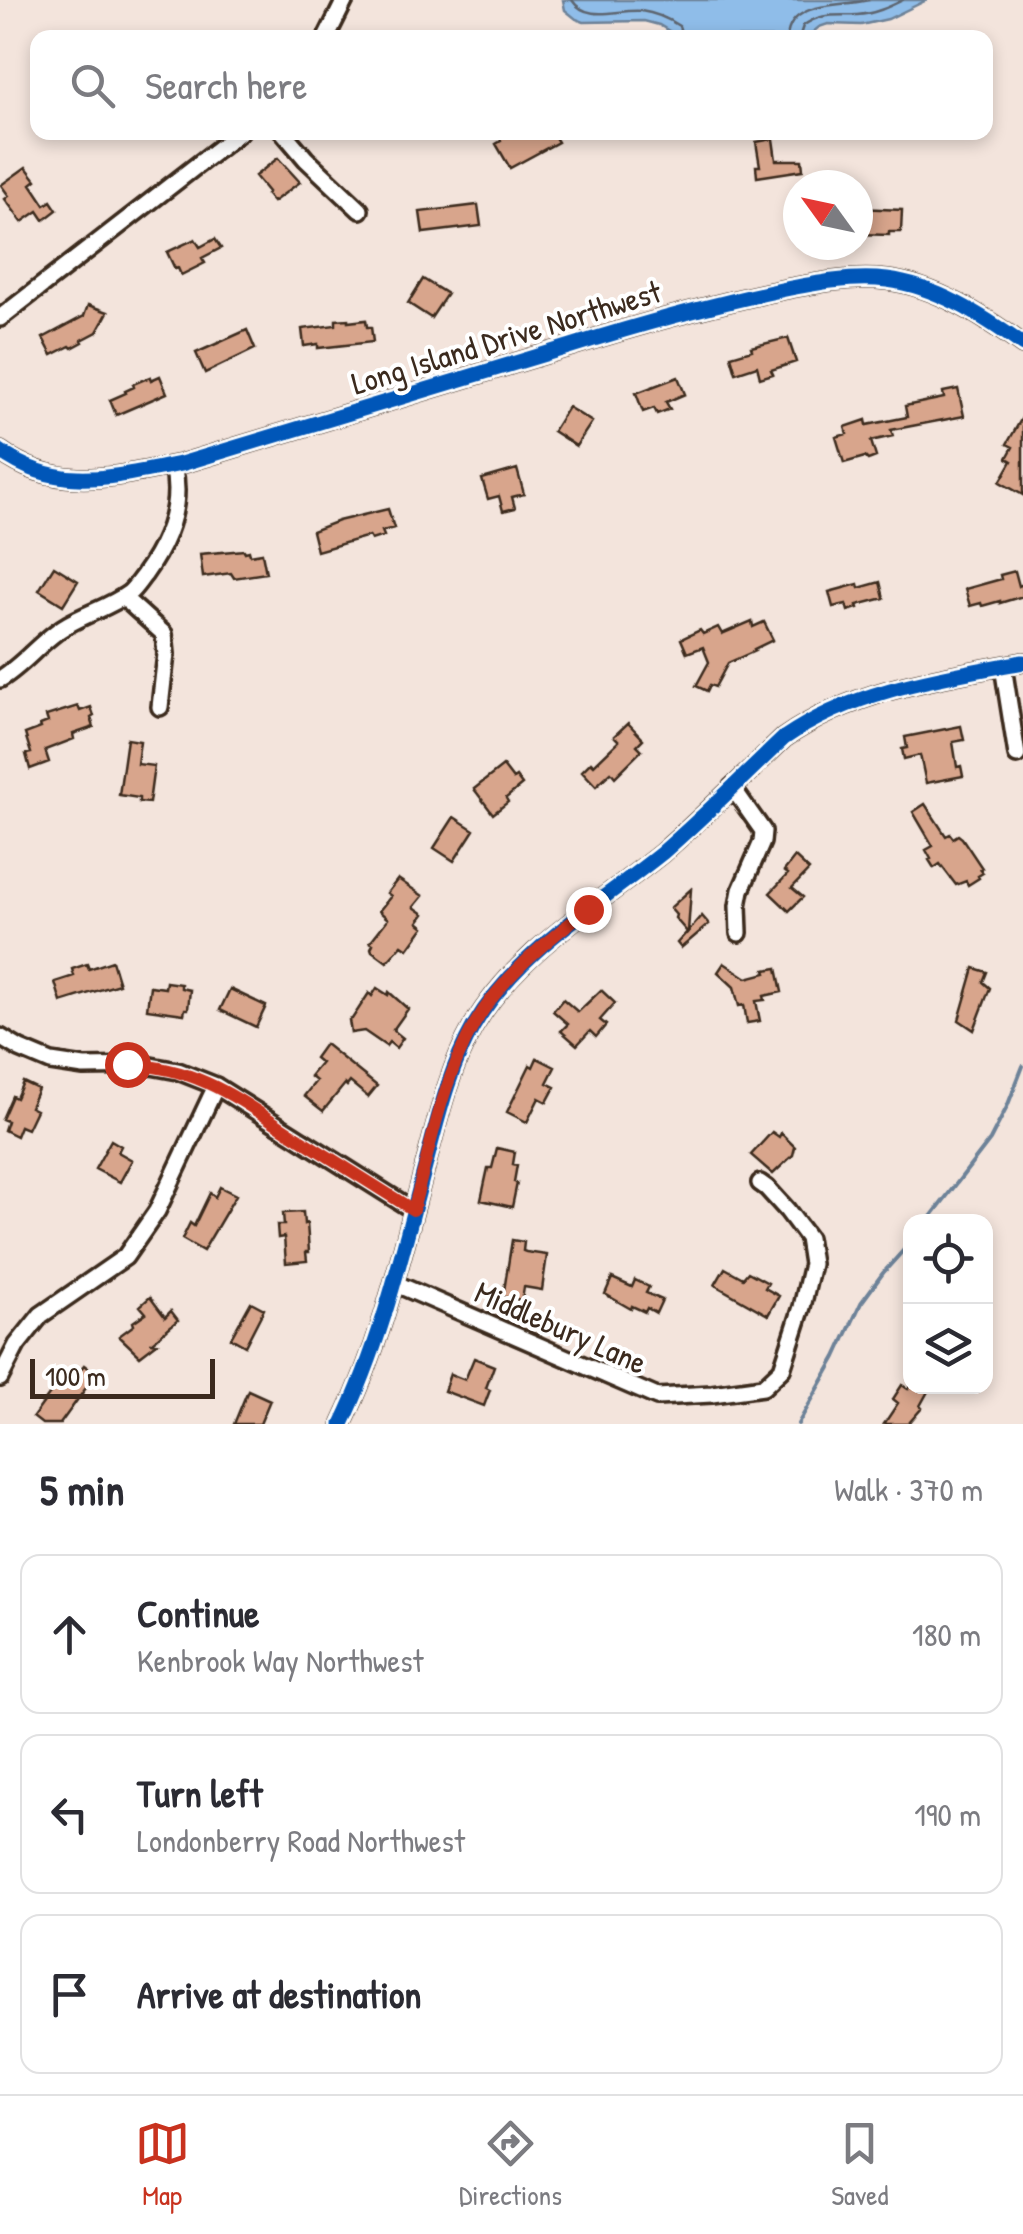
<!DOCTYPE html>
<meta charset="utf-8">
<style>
body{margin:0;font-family:"Patrick Hand",sans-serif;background:#f7f7f7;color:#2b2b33}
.controls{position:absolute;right:30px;bottom:30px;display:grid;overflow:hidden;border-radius:20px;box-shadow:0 5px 15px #0003}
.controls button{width:90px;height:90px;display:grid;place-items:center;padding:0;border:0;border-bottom:2px solid #e1e1e2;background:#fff;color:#2b2b33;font:50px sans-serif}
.compass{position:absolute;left:783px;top:170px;width:90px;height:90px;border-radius:50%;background:#fff;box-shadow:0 5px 15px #0003;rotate:303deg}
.scale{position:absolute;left:30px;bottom:25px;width:185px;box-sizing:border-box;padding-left:10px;border:5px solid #3b2a1e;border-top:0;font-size:28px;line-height:35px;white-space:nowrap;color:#3b2a1e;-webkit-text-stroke:8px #fff;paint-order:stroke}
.stop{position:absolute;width:30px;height:30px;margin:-22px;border:8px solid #c8321e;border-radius:50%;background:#fff}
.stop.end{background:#c8321e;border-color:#fff;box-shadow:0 2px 10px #0008}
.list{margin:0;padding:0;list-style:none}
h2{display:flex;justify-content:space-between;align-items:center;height:130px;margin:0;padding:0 40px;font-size:42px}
h2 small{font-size:32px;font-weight:400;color:#7c7c81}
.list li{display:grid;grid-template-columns:65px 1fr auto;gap:30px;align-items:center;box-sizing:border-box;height:160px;margin:0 20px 20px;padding:0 20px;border:2px solid #e1e1e2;border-radius:20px}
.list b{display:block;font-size:38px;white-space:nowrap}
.list p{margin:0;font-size:32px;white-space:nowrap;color:#7c7c81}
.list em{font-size:32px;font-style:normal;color:#7c7c81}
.icon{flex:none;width:55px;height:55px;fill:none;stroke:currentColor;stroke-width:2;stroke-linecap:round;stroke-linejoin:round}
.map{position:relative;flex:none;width:1023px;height:1424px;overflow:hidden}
.search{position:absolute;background:#fff;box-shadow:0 5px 15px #0003;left:30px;right:30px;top:30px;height:110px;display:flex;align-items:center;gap:25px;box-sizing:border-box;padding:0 35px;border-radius:20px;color:#7c7c81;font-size:38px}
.sheet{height:670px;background:#fff}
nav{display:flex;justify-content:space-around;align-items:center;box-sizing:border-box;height:140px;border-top:2px solid #e1e1e2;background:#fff;font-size:28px;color:#7c7c81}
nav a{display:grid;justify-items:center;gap:5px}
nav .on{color:#c8321e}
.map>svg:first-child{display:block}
.water{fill:#8fbde9;stroke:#6d8298;stroke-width:2.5}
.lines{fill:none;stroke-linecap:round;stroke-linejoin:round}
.shore{stroke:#5d656f;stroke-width:2.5}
.stream{stroke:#6d8298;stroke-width:4}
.building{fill:#d8a58c;stroke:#3b2a1e;stroke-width:2.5}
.minor-casing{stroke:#3b2a1e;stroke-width:22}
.minor{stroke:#fff;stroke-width:15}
.cycleway-casing{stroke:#fff;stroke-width:21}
.cycleway{stroke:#0057b8;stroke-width:15}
.route{stroke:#c8321e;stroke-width:12}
.labels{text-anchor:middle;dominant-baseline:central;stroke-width:8;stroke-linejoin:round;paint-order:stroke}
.street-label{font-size:32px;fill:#3b2a1e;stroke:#fff}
</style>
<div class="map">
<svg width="1023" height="1424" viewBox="0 0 1023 1424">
<rect width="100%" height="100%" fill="#f3e4dc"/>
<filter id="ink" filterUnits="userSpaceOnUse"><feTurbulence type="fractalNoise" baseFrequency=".01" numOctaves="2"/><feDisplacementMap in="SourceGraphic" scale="20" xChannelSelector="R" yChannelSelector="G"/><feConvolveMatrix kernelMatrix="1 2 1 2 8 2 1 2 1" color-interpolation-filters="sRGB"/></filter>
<g filter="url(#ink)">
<path class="water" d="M 563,0 L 927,0 L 888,19 L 861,25 L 828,24 L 819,27 L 806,38 L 679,37 L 659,25 L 644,21 L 584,22 L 576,19 L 565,10 Z"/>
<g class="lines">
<path class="shore" d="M 572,0 C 587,23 618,9 641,11 C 656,13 667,18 679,26 L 683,38
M 787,38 C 790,0 840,7 869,0
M 799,38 L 803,26 C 821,12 836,16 857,15 C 874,14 889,7 903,0"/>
<path class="stream" d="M 927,1222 L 990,1140 L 1007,1107 L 1023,1066
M 798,1424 L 836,1357 L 861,1303 L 883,1273 L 910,1243"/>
</g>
<path class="building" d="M 508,132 L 552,132 L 558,142 L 510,168 L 496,144 L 501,141 L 500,138 Z
M 773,139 L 776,160 L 802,160 L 803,170 L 757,177 L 756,166 L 760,166 L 756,142 Z
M 278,158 L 300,182 L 273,202 L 266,194 L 268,192 L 255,176 Z
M 26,167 L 36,180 L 31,184 L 45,205 L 51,201 L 57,210 L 44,220 L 38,211 L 22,222 L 5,199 L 9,196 L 1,185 Z
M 478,205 L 481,226 L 423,233 L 420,212 Z
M 858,208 L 902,210 L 901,232 L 889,232 L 889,235 L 858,234 Z
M 195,239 L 200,247 L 215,239 L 221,248 L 202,258 L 205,263 L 181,275 L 178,268 L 175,269 L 167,252 Z
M 423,279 L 447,294 L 431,318 L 408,303 Z
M 88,305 L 108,312 L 97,332 L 82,340 L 83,342 L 72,348 L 70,346 L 52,355 L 43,338 L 84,316 Z
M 348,319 L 348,322 L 366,320 L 367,327 L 371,327 L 373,342 L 318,348 L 318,344 L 304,346 L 302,329 L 336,325 L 336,320 Z
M 247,330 L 255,349 L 205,373 L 196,353 Z
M 788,338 L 796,362 L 771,370 L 773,374 L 760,378 L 757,366 L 736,373 L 731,356 L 752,350 L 751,347 Z
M 160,376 L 167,393 L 116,415 L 110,400 L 126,393 L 125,391 L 134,387 L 133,384 L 150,377 L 151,380 Z
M 678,377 L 685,394 L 666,402 L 670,409 L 657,414 L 654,408 L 643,412 L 636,393 Z
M 958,389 L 964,416 L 891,430 L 893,436 L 871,441 L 876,457 L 868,460 L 865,457 L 844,463 L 836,437 L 847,434 L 845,427 L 866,420 L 867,425 L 907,417 L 905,406 L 944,398 L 943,392 Z
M 568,407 L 592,422 L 576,446 L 553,431 Z
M 1023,416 L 1023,495 L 1000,482 L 1012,461 L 1007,458 L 1013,447 L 1007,444 Z
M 517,469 L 524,494 L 512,497 L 515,508 L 503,511 L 499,496 L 488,499 L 482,479 Z
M 388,509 L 394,528 L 382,531 L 384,536 L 371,540 L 369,536 L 317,551 L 312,531 L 338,521 Z
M 244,550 L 245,552 L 249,551 L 250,555 L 262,553 L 266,573 L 234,578 L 231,573 L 203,577 L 200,554 Z
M 54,566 L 78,581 L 63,605 L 39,590 Z
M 1015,571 L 1019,586 L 1023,584 L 1023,596 L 1000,603 L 1000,601 L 982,606 L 981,603 L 970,606 L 965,589 L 1001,579 L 1000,575 Z
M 880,582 L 884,598 L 857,605 L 858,608 L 848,611 L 846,604 L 833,607 L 829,592 L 858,584 L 859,588 Z
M 752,621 L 753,627 L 764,622 L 773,640 L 754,649 L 755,651 L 728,663 L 715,687 L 710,685 L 707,691 L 696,686 L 709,662 L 703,647 L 687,653 L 681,639 L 700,630 L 703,634 L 718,627 L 722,634 Z
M 78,706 L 80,711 L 91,707 L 94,716 L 91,718 L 94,727 L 73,734 L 74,739 L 45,750 L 49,762 L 30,769 L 26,754 L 31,753 L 25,734 L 41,728 L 40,725 L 48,722 L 46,716 Z
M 628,723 L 643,739 L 637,745 L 642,750 L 615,777 L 611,772 L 596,786 L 582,771 L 591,762 L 594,765 L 619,741 L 614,736 Z
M 961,726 L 964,740 L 953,742 L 957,767 L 961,766 L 963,776 L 926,783 L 920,755 L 904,759 L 902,749 L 907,748 L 905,737 Z
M 127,739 L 140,741 L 137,764 L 154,766 L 149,803 L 139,802 L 139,798 L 119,795 Z
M 503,766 L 513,779 L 516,777 L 522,785 L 506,798 L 508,802 L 493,814 L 474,789 Z
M 925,804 L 946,836 L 950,834 L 953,838 L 958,835 L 962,838 L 982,868 L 980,869 L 983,873 L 978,876 L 979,878 L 968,885 L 966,881 L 956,885 L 940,864 L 934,868 L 929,860 L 931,859 L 926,850 L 933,846 L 913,812 Z
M 454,817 L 474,830 L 454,861 L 434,848 Z
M 795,857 L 809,870 L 792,888 L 803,897 L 789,911 L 770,893 L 788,874 L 784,871 Z
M 398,879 L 423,896 L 414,907 L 424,914 L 418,922 L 424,927 L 408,949 L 402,945 L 387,962 L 372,951 L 371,948 L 373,944 L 370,942 L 388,919 L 379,911 L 391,896 L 387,893 Z
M 691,889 L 688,932 L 702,916 L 709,924 L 681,948 L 677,943 L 687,932 L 675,918 L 676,915 L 670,908 Z
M 112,961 L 119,984 L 61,1002 L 55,982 L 74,976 L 72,969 L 87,964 L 89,969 Z
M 724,963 L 747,978 L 766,973 L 765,970 L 777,968 L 782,992 L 764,996 L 765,1000 L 756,1001 L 760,1021 L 747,1023 L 744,1005 L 739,1006 L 734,987 L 718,972 Z
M 974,968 L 987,972 L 983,982 L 990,988 L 974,1030 L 959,1020 Z
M 166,982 L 181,984 L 181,988 L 190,990 L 188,1009 L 185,1009 L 184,1014 L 147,1009 L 150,986 L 165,988 Z
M 377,988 L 388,995 L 389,992 L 408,1009 L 393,1030 L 403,1038 L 396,1048 L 389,1042 L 386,1046 L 364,1031 L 351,1033 L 349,1020 L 352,1019 L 369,993 L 372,996 Z
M 230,989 L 266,1006 L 256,1027 L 220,1010 Z
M 601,990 L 615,1003 L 600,1020 L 606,1025 L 596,1037 L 590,1031 L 577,1045 L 561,1031 L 568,1024 L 553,1011 L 563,999 L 578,1012 Z
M 325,1044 L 377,1086 L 368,1097 L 350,1082 L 347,1086 L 345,1084 L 323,1111 L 304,1096 L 316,1081 L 310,1076 L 321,1063 L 315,1058 Z
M 537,1058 L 555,1067 L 547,1083 L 555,1087 L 547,1102 L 539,1098 L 527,1122 L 507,1112 L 530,1065 L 533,1067 Z
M 23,1082 L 38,1089 L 30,1107 L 36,1110 L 27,1129 L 20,1126 L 16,1136 L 4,1130 L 7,1121 L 2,1119 L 12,1096 L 16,1098 Z
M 772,1132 L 779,1137 L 781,1133 L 795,1147 L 793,1155 L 773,1174 L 751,1155 Z
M 111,1140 L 121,1146 L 118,1152 L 132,1160 L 120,1182 L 95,1169 Z
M 497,1148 L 515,1152 L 513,1164 L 517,1165 L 514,1182 L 517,1183 L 512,1207 L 481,1200 L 488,1168 L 492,1168 Z
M 220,1187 L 236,1195 L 203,1251 L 182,1239 L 190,1223 L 194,1226 L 210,1193 L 215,1197 Z
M 303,1212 L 304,1224 L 307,1223 L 309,1252 L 306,1252 L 307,1261 L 286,1263 L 284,1237 L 278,1238 L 277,1225 L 284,1225 L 283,1213 Z
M 512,1240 L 524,1242 L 523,1251 L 526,1252 L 547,1255 L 542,1290 L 524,1287 L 522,1300 L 503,1297 Z
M 725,1268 L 743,1278 L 748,1272 L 768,1283 L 765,1288 L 779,1296 L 768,1315 L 715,1285 Z
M 612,1278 L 632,1287 L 635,1280 L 649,1287 L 646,1293 L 662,1300 L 656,1313 L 647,1308 L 645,1312 L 632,1306 L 631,1309 L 605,1294 Z
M 150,1297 L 165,1317 L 171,1311 L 178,1320 L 152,1342 L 157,1343 L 140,1356 L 119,1336 L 134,1325 L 133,1322 L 146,1313 L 140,1306 Z
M 251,1302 L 264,1309 L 245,1346 L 231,1338 Z
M 474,1358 L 494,1366 L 486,1388 L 490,1390 L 484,1406 L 444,1391 L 450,1374 L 465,1380 Z
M 84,1365 L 96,1374 L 60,1424 L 42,1424 L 33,1417 L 60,1380 L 68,1385 Z
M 902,1385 L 908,1389 L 910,1386 L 931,1386 L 920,1406 L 922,1408 L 908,1424 L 884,1424 L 898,1403 L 893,1399 Z
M 248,1390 L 270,1400 L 260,1424 L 234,1424 Z"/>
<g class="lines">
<defs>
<path id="minor" d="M 326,38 L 345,0
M 283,132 L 306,159 L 360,210
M 0,318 L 240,132
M 0,451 C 59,494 115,476 181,464 C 310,425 439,386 568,347 C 638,325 709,305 781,290 C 816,283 851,276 887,280 C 936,286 983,316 1023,345
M 123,597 L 164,634 L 166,654 L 160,707
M 1003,666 L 1017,755
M 0,679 C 25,664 42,639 67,625 C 87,613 110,607 129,593 C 135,588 139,581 144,575 C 167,543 183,506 173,466
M 732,787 L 763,831 L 762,842 L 741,890 L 738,906 L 739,933
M 0,1037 L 20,1049 L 51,1062 L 84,1067 L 151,1066 L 178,1071 L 216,1086 L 413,1210
M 394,1283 L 657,1397 L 712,1394 L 763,1387 L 782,1369 L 802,1307 L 812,1264 L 808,1238 L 787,1210 L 767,1188 L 760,1183
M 0,1378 L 17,1345 L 41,1315 L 125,1257 L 157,1211 L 216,1086
M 342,1424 C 381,1343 401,1257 424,1171 C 437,1123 448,1071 473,1027 C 516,952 596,906 662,853 C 704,817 744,776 784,738 C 853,690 941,677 1023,662"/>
</defs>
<use href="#minor" class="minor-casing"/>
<use href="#minor" class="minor"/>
<defs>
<path id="cycleway" d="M 0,451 C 59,494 115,476 181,464 C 310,425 439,386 568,347 C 638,325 709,305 781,290 C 816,283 851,276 887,280 C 936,286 983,316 1023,345
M 342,1424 C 381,1343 401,1257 424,1171 C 437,1123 448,1071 473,1027 C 516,952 596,906 662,853 C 704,817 744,776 784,738 C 853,690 941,677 1023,662"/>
</defs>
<use href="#cycleway" class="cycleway-casing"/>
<use href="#cycleway" class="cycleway"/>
</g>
</g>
<g class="lines" filter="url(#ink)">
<path class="route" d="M 127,1064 C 200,1068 236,1098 295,1136 C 335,1161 374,1185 413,1210 C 430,1149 442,1081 474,1025 C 501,978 545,942 588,909"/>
</g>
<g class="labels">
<g class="street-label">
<text transform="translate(506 337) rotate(-17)">Long Island Drive Northwest</text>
<text transform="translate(561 1327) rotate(24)">Middlebury Lane</text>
</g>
</g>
</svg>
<div class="controls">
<button><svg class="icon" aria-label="locate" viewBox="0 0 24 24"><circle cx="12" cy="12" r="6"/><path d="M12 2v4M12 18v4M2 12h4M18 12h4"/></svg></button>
<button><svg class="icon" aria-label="layers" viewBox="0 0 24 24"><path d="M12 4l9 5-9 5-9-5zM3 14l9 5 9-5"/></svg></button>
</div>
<svg class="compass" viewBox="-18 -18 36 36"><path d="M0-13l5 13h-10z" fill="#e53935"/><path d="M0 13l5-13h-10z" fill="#7c7c81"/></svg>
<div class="scale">100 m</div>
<div class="stop" style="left:127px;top:1064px"></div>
<div class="stop end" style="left:588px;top:909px"></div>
<div class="search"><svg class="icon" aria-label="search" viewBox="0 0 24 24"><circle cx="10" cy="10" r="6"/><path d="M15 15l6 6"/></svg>Search here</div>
</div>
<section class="sheet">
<h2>5 min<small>Walk · 370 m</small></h2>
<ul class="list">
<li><svg class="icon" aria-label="ahead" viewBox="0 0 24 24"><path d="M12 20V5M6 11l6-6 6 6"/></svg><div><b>Continue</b><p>Kenbrook Way Northwest</p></div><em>180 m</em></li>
<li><svg class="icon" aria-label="left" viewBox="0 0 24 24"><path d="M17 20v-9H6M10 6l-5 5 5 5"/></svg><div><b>Turn left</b><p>Londonberry Road Northwest</p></div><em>190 m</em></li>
<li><svg class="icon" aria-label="arrive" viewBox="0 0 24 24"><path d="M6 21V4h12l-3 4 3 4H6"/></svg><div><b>Arrive at destination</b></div></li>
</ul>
</section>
<nav>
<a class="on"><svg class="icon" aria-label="map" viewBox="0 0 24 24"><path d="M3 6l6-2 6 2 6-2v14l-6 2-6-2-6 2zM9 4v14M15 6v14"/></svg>Map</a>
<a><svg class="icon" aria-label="directions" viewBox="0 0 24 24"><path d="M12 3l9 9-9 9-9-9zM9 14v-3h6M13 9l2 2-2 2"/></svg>Directions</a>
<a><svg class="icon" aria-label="saved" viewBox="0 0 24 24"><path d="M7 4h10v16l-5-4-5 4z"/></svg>Saved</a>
</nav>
